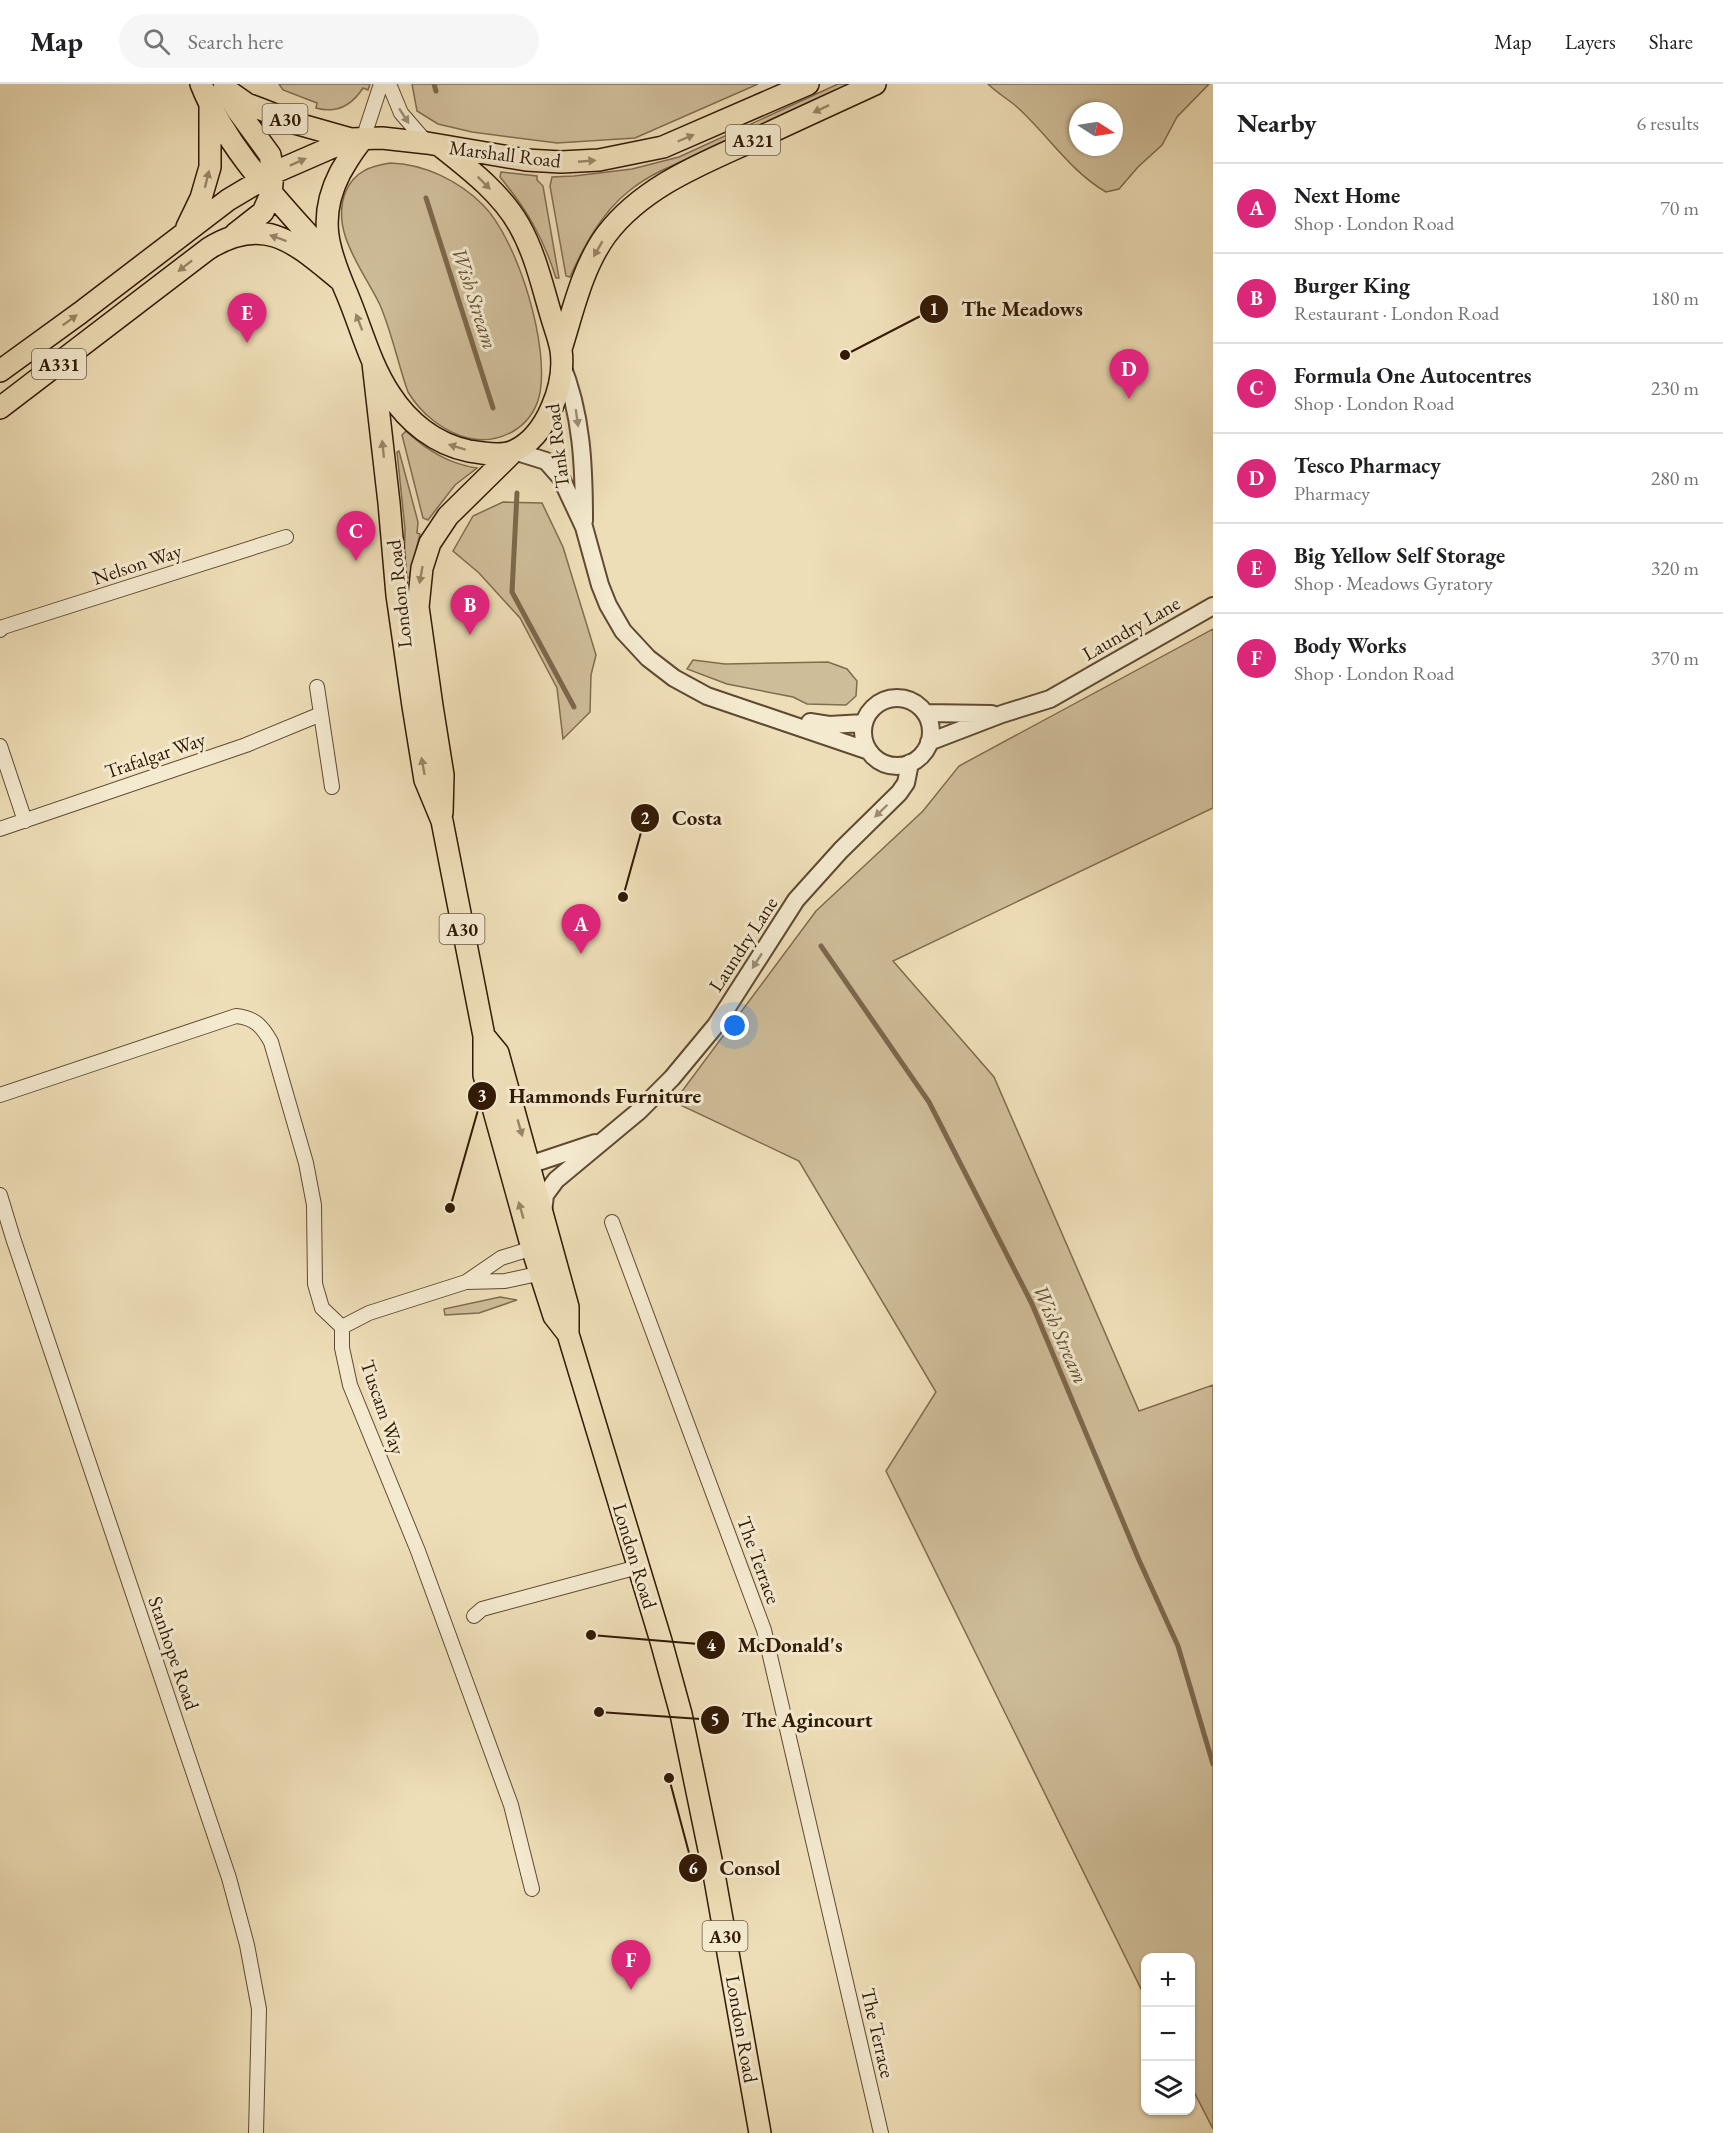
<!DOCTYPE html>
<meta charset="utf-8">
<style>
body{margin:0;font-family:"EB Garamond",serif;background:#f6f6f6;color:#202124}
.controls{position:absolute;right:18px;bottom:18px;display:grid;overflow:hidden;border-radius:12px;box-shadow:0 2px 4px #0004}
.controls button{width:54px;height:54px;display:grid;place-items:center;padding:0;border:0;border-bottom:2px solid #e0e0e0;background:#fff;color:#202124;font:30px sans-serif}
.compass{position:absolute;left:1069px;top:18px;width:54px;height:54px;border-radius:50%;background:#fff;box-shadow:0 2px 4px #0004;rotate:102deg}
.you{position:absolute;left:735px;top:942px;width:21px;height:21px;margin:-15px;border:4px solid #fff;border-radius:50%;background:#1a73e8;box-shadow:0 0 0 9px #1a73e833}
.badge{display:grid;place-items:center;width:39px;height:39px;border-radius:50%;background:#db2777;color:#fff;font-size:20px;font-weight:700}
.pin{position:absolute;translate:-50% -50px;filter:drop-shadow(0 2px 3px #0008)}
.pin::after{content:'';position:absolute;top:32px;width:21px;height:18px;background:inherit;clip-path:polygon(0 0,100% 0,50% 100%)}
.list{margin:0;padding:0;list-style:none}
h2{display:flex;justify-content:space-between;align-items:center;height:78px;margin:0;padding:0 24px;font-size:26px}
h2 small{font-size:20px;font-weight:400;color:#757577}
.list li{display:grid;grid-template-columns:39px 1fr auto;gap:18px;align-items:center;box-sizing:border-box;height:90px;padding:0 24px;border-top:2px solid #e0e0e0}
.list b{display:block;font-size:22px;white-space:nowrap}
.list p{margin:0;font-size:20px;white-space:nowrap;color:#757577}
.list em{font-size:20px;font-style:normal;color:#757577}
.icon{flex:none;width:33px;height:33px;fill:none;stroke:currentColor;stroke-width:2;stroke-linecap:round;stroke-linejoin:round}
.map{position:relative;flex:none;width:1213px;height:2049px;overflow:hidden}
header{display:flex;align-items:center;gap:36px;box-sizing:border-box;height:84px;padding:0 30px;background:#fff;border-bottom:2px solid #e0e0e0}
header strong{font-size:28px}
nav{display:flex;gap:33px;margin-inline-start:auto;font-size:21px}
.search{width:420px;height:54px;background:#f6f6f6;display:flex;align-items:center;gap:15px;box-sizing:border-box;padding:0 21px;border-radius:33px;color:#757577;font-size:22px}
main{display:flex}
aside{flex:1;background:#fff}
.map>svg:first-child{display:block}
.green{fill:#cebd99;stroke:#806b4e;stroke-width:1.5;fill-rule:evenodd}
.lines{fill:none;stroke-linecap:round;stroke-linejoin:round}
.stream{stroke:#7c674b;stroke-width:5}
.minor-casing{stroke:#604a31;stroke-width:16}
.tertiary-casing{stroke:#604a31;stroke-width:20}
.primary-casing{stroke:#311904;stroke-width:24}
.minor{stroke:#f4ead0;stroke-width:14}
.tertiary{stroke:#f4ead0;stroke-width:16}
.primary{stroke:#eedeb7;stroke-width:21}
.oneway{fill:#998566}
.oneway2{fill:#9c8c74}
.labels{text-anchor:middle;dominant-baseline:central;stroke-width:6;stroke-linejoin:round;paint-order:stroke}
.shield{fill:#f4ead0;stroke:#6c5841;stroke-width:1.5}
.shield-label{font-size:18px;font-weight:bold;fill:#311904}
.street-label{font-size:20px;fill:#311904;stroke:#f4ead0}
.water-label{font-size:21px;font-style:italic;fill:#634d33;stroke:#f4ead0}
.leader{fill:none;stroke:#311904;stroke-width:2}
.callout-dot{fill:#311904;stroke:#f4ead0;stroke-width:2}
.mark-label{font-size:18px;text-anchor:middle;font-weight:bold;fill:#fff}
.callout-label{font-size:21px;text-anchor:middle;font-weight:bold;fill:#311904;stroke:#f4ead0;stroke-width:6;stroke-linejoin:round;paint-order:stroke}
</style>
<header>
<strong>Map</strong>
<div class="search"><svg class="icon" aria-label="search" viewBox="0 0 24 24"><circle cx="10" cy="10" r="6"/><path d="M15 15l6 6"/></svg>Search here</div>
<nav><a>Map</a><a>Layers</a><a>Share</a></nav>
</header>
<main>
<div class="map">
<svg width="1213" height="2049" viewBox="0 0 1213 2049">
<rect width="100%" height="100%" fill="#eedeb7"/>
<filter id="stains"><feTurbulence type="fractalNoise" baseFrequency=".00333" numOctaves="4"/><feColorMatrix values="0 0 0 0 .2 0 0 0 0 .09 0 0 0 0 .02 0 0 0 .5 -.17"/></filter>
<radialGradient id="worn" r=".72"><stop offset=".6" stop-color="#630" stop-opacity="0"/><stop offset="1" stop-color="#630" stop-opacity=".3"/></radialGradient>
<path class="green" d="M 279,0 L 370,0 L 368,6 L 363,4 C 352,21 337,30 316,24 L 317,19 L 283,6 Z
M 412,0 L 758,0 L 635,54 L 557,59 L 472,48 L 438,40 L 417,27 Z
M 838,0 L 852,0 C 805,22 757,43 710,65 C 683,77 652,88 629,107 C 602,128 584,162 570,193 L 566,192 L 550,102 L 552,93 L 574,92 L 632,85 L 679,73 Z
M 988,0 L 1209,0 L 1177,33 L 1162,61 L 1138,83 L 1119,105 L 1106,108 C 1071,88 1047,50 1017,23 C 1008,15 997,9 988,0 ZM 1078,27 L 1114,27 L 1114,63 L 1078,63 Z
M 390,79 C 425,80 459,97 483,121 C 518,156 551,265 539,313 C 535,328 526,340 512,348 C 497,356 484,358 468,354 C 444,348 421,330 408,308 C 398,280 392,249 380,221 C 364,187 329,147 346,107 C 355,87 371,82 390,79 Z
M 501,88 L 537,92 L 537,96 L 543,102 L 559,194 L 556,194 C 543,153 527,126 500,93 Z
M 406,347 C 426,366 449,380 477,384 L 455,401 L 428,436 L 423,434 L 402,351 Z
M 399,367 L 418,438 L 417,449 L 420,450 L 409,494 L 404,493 L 405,445 L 397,368 Z
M 503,418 L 542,419 L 563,463 L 596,571 L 591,591 L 590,628 L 563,655 L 557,604 L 520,534 L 479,489 L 453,467 L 473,432 Z
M 1213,545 L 1213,724 L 893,877 L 994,993 L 1139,1327 L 1213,1301 L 1213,2045 L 1191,2002 L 1190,1874 L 1146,1874 L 1145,1913 L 886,1387 L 936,1308 L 799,1077 L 674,1018 L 816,827 L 923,727 L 959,682 Z
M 693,576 L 725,580 L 828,578 L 847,585 L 857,597 L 856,612 L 846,621 L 807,620 L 793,613 L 727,600 L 687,585 Z
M 500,1213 L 517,1216 L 479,1229 L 445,1231 L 444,1225 Z"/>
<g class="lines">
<path class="stream" d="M 434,0 L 436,7
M 426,114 L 493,324
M 517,409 L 512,508 L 574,623
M 821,862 L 929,1018 L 1032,1220 L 1139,1476 L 1178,1562 L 1213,1680"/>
<defs>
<path id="minor" d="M 389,0 L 401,29 L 427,59
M 363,55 L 381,0
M 0,546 L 3,543 L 286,453
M 317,603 L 332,703
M 0,662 L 25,737
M 0,745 L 246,661 L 321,630
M 0,1011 L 236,932 C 255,934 262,942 271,958 L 306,1079 L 314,1121 L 315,1200 L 322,1224 L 342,1243 L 342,1264 L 350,1301 L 418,1467 L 511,1721 L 532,1805
M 0,1111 L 13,1154 L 229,1794 L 247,1861 L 259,1925 L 256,2049
M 612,1138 L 764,1546 L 881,2049
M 466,1198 L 501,1174 L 539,1162
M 342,1243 L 369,1229 L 466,1198 L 505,1197 L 547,1188
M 474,1532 L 482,1525 L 493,1522 L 638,1483"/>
<path id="tertiary" d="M 561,279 C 582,329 584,383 584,437
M 514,367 L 546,377 L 561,394 L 584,443 L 600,501 L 608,521 L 623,547 L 648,574 L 674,594 L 707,612 L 869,667
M863 648a34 34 0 1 1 68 0a34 34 0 1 1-68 0Z
M 925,629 L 992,630
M 810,638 L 829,641 L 864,639
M 929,658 L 1002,630 L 1050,615 L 1213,522
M 517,1085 L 595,1059
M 543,1128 L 545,1111 L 556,1096 L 639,1027 L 672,994 L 716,941 L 796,816 L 841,766 L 899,709 L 906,699 L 910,679"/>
<path id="primary" d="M 201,0 C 228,68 283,121 330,175
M 224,4 L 247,20 L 263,26 L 298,40 L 351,55 L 382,54 L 427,59 L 526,76 L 561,78 L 599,76 L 663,63 L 808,0
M 228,10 L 238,27 L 270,71 L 273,89 L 271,110 L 263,128 L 235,150
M 363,55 C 353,66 347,77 340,89 C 317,134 328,166 347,210 C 361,243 370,280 390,310 C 408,338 435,360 469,367 C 481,369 501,373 514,367 C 547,352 566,300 561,266 C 559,254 554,242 551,231 C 542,201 535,169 519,141 C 501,109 468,84 439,61
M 187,143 L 201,114 L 210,83 L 210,23
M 561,265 C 573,227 582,184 606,151 C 642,103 701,80 754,56 C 794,37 834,19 875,0
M 373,279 L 389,419 L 397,511 L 413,622 L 425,696 L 442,737 L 484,952 L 484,991 L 532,1164 L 554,1232 L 568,1250
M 0,287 L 80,229 L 228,116 L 273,89 L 351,55
M 0,324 L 208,165 C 265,129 296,160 340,196
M 442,729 L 443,691 L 432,622 L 418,523 L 422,484 L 430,459 L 448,432 L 514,367
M 484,952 L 498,969 L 568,1223 L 568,1250 L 661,1557 L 681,1630 L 714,1790 L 760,2049"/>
</defs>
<use href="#minor" class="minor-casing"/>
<use href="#tertiary" class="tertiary-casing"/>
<use href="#primary" class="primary-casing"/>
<use href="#minor" class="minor"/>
<use href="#tertiary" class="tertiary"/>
<use href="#primary" class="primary"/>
</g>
<defs><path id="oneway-solid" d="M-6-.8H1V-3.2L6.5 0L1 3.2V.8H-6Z" transform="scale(1.5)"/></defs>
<g class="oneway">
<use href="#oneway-solid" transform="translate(821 25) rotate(155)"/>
<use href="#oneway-solid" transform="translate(686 54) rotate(-23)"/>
<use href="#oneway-solid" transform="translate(587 77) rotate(-5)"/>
<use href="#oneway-solid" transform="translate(298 78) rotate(-24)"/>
<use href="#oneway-solid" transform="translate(207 95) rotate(-76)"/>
<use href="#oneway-solid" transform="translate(484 99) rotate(45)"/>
<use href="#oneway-solid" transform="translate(278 154) rotate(-160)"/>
<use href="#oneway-solid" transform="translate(598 165) rotate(120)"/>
<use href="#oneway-solid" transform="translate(185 182) rotate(142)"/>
<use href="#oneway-solid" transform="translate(70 236) rotate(-36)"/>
<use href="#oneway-solid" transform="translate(359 238) rotate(-111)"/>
<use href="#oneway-solid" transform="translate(457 363) rotate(-163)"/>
<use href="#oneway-solid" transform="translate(383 365) rotate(-96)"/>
<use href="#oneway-solid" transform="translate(421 491) rotate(100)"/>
<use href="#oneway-solid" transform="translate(423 682) rotate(-100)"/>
<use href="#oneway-solid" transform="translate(520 1044) rotate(74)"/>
<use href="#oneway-solid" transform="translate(521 1126) rotate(-106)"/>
</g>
<g class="oneway2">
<use href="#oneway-solid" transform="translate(404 32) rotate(57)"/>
<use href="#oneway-solid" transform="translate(577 334) rotate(82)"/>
<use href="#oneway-solid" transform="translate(881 727) rotate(136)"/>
<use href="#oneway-solid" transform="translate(757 877) rotate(123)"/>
</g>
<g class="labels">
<g class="shield">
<rect x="262.5" y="20" width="45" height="30" rx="4.5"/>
<rect x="726" y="41" width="54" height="30" rx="4.5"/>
<rect x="32" y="265" width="54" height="30" rx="4.5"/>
<rect x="439.5" y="830" width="45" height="30" rx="4.5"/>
<rect x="702.5" y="1837" width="45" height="30" rx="4.5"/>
</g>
<g class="shield-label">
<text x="285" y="35">A30</text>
<text x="753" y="56">A321</text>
<text x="59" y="280">A331</text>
<text x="462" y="845">A30</text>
<text x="725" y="1852">A30</text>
</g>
<g class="street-label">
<text transform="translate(505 70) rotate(7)">Marshall Road</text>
<text transform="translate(557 362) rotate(-97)">Tank Road</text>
<text transform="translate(137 480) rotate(-18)">Nelson Way</text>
<text transform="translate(399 510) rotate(-96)">London Road</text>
<text transform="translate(1131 544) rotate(-30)">Laundry Lane</text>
<text transform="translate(155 671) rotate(-19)">Trafalgar Way</text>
<text transform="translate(743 860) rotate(-57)">Laundry Lane</text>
<text transform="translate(383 1323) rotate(71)">Tuscam Way</text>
<text transform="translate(635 1472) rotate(73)">London Road</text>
<text transform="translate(759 1476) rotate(70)">The Terrace</text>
<text transform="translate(174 1569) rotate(71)">Stanhope Road</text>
<text transform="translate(742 1945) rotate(80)">London Road</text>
<text transform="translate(878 1949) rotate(77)">The Terrace</text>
</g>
<g class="water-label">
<text transform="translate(475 214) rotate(72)">Wish Stream</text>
<text transform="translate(1061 1250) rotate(66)">Wish Stream</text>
</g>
</g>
<path class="leader" d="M845 271L934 225M623 813L645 734M450 1124L482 1012M591 1551L711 1561M599 1628L715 1636M669 1694L693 1784"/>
<g class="callout-dot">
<circle cx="845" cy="271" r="6"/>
<circle cx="623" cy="813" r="6"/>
<circle cx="450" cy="1124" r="6"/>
<circle cx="591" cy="1551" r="6"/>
<circle cx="599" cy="1628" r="6"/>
<circle cx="669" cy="1694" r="6"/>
<circle cx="934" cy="225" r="15"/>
<circle cx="645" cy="734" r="15"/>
<circle cx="482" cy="1012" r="15"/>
<circle cx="711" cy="1561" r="15"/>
<circle cx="715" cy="1636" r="15"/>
<circle cx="693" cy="1784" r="15"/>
</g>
<g class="mark-label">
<text x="934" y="231">1</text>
<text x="645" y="740">2</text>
<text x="482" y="1018">3</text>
<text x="711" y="1567">4</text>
<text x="715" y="1642">5</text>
<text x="693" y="1790">6</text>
</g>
<g class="callout-label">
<text x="1022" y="232">The Meadows</text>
<text x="697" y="741">Costa</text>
<text x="605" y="1019">Hammonds Furniture</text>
<text x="790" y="1568">McDonald's</text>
<text x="807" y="1643">The Agincourt</text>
<text x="750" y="1791">Consol</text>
</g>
<rect width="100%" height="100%" filter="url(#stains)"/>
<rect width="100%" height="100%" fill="url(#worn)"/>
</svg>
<div class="controls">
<button>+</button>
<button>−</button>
<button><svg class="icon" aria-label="layers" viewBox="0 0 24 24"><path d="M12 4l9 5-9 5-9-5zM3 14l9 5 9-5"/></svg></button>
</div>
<svg class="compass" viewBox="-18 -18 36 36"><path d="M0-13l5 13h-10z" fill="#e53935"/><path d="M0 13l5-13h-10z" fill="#757577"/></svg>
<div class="you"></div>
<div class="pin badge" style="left:581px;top:870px">A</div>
<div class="pin badge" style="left:470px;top:551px">B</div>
<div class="pin badge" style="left:356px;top:477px">C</div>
<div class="pin badge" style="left:1129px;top:315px">D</div>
<div class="pin badge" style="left:247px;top:259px">E</div>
<div class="pin badge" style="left:631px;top:1906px">F</div>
</div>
<aside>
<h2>Nearby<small>6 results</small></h2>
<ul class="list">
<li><span class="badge">A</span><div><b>Next Home</b><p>Shop · London Road</p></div><em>70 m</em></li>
<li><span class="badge">B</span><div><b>Burger King</b><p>Restaurant · London Road</p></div><em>180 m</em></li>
<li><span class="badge">C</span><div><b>Formula One Autocentres</b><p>Shop · London Road</p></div><em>230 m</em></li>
<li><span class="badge">D</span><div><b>Tesco Pharmacy</b><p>Pharmacy</p></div><em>280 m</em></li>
<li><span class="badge">E</span><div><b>Big Yellow Self Storage</b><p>Shop · Meadows Gyratory</p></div><em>320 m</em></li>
<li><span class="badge">F</span><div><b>Body Works</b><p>Shop · London Road</p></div><em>370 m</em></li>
</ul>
</aside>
</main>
